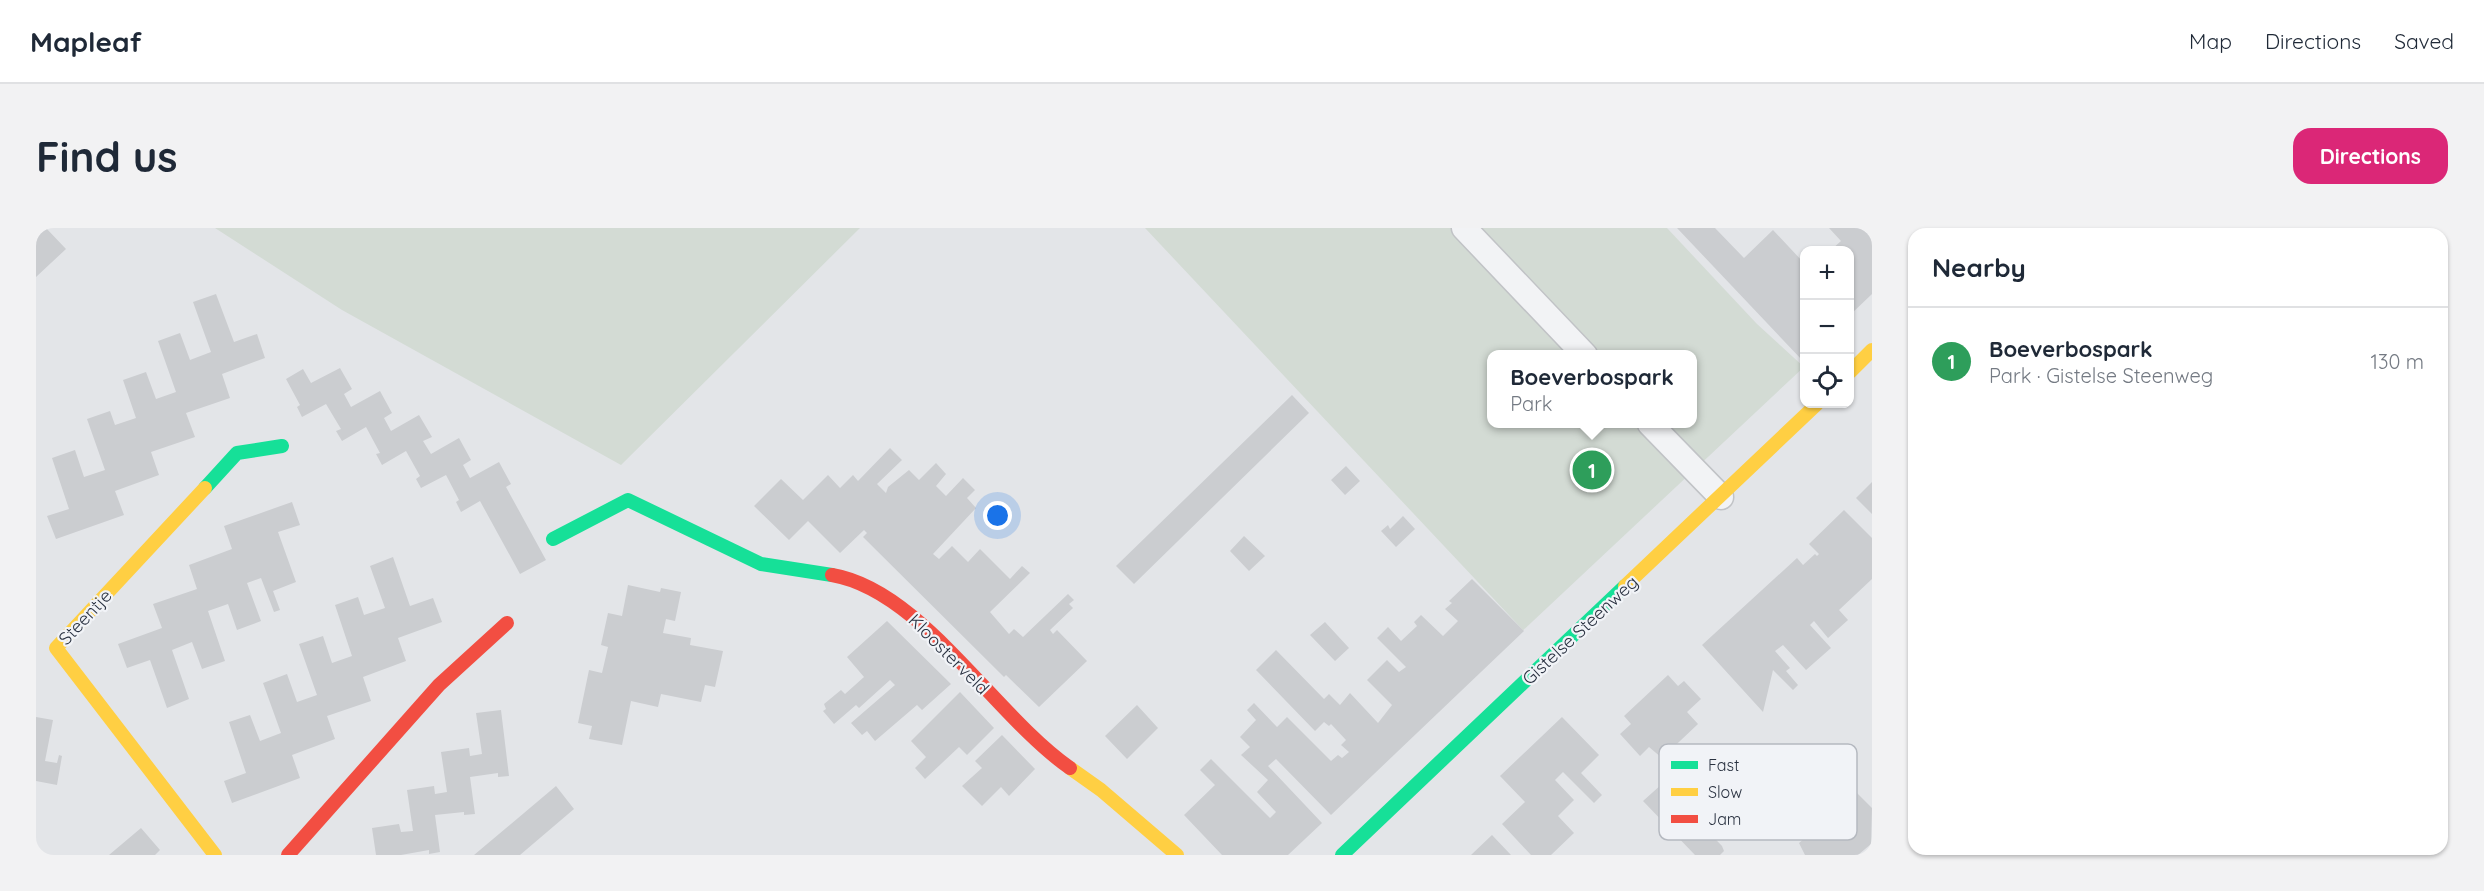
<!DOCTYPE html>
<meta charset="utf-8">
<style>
body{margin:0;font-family:Quicksand,sans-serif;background:#f2f2f3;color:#1f2937}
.controls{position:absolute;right:18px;top:18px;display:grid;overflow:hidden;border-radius:12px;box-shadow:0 2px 4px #0004}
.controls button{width:54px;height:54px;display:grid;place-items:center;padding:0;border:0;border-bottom:2px solid #e0e1e3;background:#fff;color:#1f2937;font:30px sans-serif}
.you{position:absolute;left:962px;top:288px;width:21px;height:21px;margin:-15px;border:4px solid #fff;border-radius:50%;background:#1a73e8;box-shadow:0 0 0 9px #1a73e833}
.badge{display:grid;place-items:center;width:39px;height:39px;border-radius:50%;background:#db2777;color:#fff;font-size:20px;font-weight:700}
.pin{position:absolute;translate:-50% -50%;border:3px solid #fff;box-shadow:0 2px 6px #0006}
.popup{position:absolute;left:1451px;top:122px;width:210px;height:78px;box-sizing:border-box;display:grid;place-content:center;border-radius:12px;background:#fff;filter:drop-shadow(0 2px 4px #0005);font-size:20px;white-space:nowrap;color:#747a83}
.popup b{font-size:22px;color:#1f2937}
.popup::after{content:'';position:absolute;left:50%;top:100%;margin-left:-12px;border:12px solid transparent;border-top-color:#fff}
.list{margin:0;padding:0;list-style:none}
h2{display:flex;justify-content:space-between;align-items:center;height:78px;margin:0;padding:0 24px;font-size:26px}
h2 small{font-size:20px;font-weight:400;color:#747a83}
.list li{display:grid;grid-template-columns:39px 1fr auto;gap:18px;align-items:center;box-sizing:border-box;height:108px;padding:0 24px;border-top:2px solid #e0e1e3}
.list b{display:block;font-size:22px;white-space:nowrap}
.list p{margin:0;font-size:20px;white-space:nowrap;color:#747a83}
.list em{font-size:20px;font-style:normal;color:#747a83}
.icon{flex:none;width:33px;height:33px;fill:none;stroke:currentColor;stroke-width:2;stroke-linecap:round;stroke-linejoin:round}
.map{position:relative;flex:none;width:1836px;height:627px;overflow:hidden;border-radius:18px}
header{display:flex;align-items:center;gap:36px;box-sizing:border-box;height:84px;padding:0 30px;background:#fff;border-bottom:2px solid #e0e1e3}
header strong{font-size:28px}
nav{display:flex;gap:33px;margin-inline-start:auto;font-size:21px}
.intro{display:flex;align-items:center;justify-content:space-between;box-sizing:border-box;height:144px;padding:0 36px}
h1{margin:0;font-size:42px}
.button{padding:15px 27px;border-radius:18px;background:#db2777;color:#fff;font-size:21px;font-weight:700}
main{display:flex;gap:36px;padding:0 36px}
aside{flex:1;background:#fff;border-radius:18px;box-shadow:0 2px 4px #0004}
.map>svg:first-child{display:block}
.green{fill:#d3dbd4;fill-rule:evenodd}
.building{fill:#cbcdd0}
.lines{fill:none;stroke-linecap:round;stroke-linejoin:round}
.street-casing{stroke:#c1c3c6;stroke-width:27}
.street{stroke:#f2f3f5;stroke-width:24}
.fast{stroke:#16e098;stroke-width:14}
.slow{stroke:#ffcf43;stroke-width:14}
.jam{stroke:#f24e42;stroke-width:14}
.labels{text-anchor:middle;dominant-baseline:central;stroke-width:4.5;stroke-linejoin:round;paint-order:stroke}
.street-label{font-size:18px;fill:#2a3241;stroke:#f1f3f7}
.key{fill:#f1f3f7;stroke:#b5b9c0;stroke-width:1.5}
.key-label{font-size:16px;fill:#2a3241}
</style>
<header>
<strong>Mapleaf</strong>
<nav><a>Map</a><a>Directions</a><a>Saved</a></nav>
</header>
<div class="intro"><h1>Find us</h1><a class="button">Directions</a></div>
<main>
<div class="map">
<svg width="1836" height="627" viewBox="0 0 1836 627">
<rect width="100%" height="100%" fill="#e3e5e8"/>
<path class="green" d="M 179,0 L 824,0 L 585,237 L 306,82 Z
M 1109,0 L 1631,0 L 1721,96 L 1768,139 L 1482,407 L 1487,402 ZM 1456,127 L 1656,127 L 1656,196 L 1456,196 Z"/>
<path class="building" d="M 10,0 L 30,21 L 0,49 L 0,8 Z
M 1641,0 L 1679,0 L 1708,30 L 1737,2 L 1768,35 L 1768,130 L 1766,132 Z
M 1793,0 L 1836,0 L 1836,66 L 1814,87 L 1814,22 L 1795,22 L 1805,13 Z
M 180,66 L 198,114 L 221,106 L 229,130 L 186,146 L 194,170 L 150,185 L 159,209 L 115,224 L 123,247 L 79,263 L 88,287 L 20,311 L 11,288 L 33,281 L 16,230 L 39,222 L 48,249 L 69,242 L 51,191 L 74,183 L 79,197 L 100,190 L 87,152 L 110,144 L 120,171 L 140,164 L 122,113 L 144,105 L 154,132 L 175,124 L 157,74 Z
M 304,140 L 316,161 L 308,166 L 315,179 L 344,163 L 356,185 L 348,190 L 355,203 L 383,187 L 396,209 L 387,213 L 395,226 L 423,210 L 435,232 L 427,237 L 434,250 L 463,234 L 475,256 L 470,259 L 510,332 L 484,346 L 444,273 L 425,284 L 420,274 L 423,272 L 410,247 L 385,260 L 380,251 L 384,248 L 370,223 L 346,237 L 340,226 L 344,225 L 330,199 L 306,213 L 300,203 L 305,201 L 290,176 L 266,189 L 261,179 L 264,177 L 250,151 L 267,141 L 275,155 Z
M 1256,167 L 1273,185 L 1098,356 L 1080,338 Z
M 854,220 L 866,232 L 841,256 L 850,265 L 852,259 L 873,242 L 883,252 L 900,235 L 910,246 L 900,258 L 910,268 L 927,250 L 939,262 L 931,270 L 940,280 L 897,326 L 903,331 L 916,318 L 932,334 L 944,321 L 974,351 L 986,338 L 994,345 L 954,384 L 973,406 L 978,401 L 987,409 L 1032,366 L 1038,372 L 1033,376 L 1037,380 L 1014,402 L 1017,406 L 1021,402 L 1051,433 L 1003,479 L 970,447 L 968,449 L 827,309 L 831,305 L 828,302 L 804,325 L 772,293 L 753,312 L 718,278 L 745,251 L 767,272 L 792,247 L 804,260 L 817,247 L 822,253 Z
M 1310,238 L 1324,253 L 1309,267 L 1295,252 Z
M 1836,254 L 1836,286 L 1820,270 Z
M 256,274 L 264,297 L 242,304 L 260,354 L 237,363 L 244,382 L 238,384 L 225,350 L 211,355 L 225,393 L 201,402 L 192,376 L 172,383 L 189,433 L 166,441 L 156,414 L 136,422 L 153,471 L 131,480 L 114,432 L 91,440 L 82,416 L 126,400 L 117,376 L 161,361 L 153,337 L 196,321 L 188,298 Z
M 1808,282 L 1836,310 L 1836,351 L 1803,382 L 1812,392 L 1792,410 L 1778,393 L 1774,397 L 1795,420 L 1770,442 L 1747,417 L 1739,423 L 1754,440 L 1750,443 L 1762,457 L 1757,462 L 1737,442 L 1727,484 L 1666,417 L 1761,330 L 1767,337 L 1779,326 L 1781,328 L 1783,326 L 1773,316 Z
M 1367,288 L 1379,301 L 1360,319 L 1345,303 L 1352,297 L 1354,301 Z
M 1208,308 L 1229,328 L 1213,343 L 1194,323 Z
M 357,329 L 374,378 L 397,370 L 406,394 L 362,410 L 370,433 L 327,449 L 335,473 L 291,488 L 299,511 L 256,527 L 264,550 L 196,575 L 188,553 L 210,545 L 193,494 L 214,487 L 224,513 L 245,505 L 227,455 L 251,446 L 261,474 L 281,467 L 263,416 L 287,408 L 296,435 L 316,428 L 299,377 L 322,369 L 328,387 L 349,380 L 334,338 Z
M 1436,351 L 1488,403 L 1295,587 L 1240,531 L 1232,538 L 1286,595 L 1252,627 L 1186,627 L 1148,587 L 1179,557 L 1164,542 L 1175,531 L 1234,590 L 1240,584 L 1221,564 L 1232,552 L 1205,527 L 1214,519 L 1204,509 L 1220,492 L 1211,482 L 1218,475 L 1241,499 L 1251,489 L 1295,533 L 1302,527 L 1306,530 L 1313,524 L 1305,517 L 1310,512 L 1295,496 L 1293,498 L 1288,494 L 1279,503 L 1220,442 L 1240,422 L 1288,471 L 1293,466 L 1304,477 L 1314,465 L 1342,495 L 1356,477 L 1331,452 L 1351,432 L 1363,444 L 1370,439 L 1341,410 L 1352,399 L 1365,413 L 1381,398 L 1378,394 L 1385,387 L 1407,408 L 1422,393 L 1409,381 L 1416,375 L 1413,373 Z
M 592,357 L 624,364 L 625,360 L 645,364 L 639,393 L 630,391 L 627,405 L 655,410 L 654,417 L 687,423 L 679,459 L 669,457 L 665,474 L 625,466 L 622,479 L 595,473 L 586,517 L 553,511 L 556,498 L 542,495 L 553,442 L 566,445 L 572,419 L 565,417 L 572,385 L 586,388 Z
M 851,393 L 915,456 L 886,482 L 881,477 L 839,513 L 831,503 L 826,507 L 815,495 L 859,457 L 854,452 L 823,480 L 820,477 L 798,496 L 787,483 L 790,481 L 788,476 L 805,462 L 809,466 L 828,449 L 811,429 Z
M 1289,394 L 1313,420 L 1299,433 L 1274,407 Z
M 1632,447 L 1642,458 L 1648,453 L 1665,471 L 1651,484 L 1662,496 L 1626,530 L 1613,519 L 1604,528 L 1584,506 L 1595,496 L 1588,488 Z
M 924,464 L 958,500 L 931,527 L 923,519 L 889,551 L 879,540 L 890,529 L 875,513 Z
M 1101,477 L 1122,500 L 1091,531 L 1069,508 Z
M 465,482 L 473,548 L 462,549 L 462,545 L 434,549 L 439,586 L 428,587 L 428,584 L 399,587 L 404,624 L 393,626 L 393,622 L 365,627 L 340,627 L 336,600 L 363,596 L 365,604 L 377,603 L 371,562 L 398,558 L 399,566 L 411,564 L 405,524 L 433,520 L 434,528 L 446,526 L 440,485 Z
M 0,489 L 17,492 L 9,533 L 21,535 L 23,527 L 26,528 L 21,557 L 0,553 Z
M 1526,489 L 1563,527 L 1545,545 L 1566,567 L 1558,575 L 1527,544 L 1519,552 L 1538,572 L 1522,588 L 1538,605 L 1515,627 L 1495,627 L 1466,596 L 1489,574 L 1464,548 Z
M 966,507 L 999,541 L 973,568 L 965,559 L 946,578 L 926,558 L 946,540 L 939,533 Z
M 1626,556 L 1686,618 L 1688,623 L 1684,627 L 1659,627 L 1607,573 Z
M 520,558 L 538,581 L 484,627 L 438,627 Z
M 1821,565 L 1836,580 L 1835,616 L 1822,627 L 1769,627 L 1763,615 L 1793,590 L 1790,587 L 1805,573 L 1808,577 Z
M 105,600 L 124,622 L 119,627 L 73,627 Z
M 1456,607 L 1475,627 L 1435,627 Z"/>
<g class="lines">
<defs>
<path id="street" d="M 1428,0 L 1549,127
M 1614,196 L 1685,269"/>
</defs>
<use href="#street" class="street-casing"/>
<use href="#street" class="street"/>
<path class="fast" d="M 169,260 L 201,225 L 246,218
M 517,311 L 592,272 L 725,336 L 796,347
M 1306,627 L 1589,358"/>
<path class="slow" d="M 1814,144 L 1836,122
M 169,260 L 20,420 L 179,627
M 1589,358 L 1781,176
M 1034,540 L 1065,562 L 1141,627"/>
<path class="jam" d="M 796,347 C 885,362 959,488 1034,540
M 252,627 L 403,457 L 471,395"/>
</g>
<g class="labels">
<g class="street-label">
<text transform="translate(49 389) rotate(-47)">Steentje</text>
<text transform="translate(1544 402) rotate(-43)">Gistelse Steenweg</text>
<text transform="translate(913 426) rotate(45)">Kloosterveld</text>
</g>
</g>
<rect x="1623" y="516" width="198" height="96" rx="9" class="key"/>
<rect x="1635" y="533" width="27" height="8" fill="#16e098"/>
<rect x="1635" y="560" width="27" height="8" fill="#ffcf43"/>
<rect x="1635" y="587" width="27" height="8" fill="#f24e42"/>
<g class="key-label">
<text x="1672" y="543">Fast</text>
<text x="1672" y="570">Slow</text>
<text x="1672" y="597">Jam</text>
</g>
</svg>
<div class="controls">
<button>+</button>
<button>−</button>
<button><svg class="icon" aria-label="locate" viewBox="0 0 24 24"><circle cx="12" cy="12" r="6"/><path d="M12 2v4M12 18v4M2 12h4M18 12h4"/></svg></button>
</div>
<div class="you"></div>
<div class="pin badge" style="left:1556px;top:242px;background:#2e9e5b">1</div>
<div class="popup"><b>Boeverbospark</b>Park</div>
</div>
<aside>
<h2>Nearby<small></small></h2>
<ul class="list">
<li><span class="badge" style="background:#2e9e5b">1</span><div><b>Boeverbospark</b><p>Park · Gistelse Steenweg</p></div><em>130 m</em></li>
</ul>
</aside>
</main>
